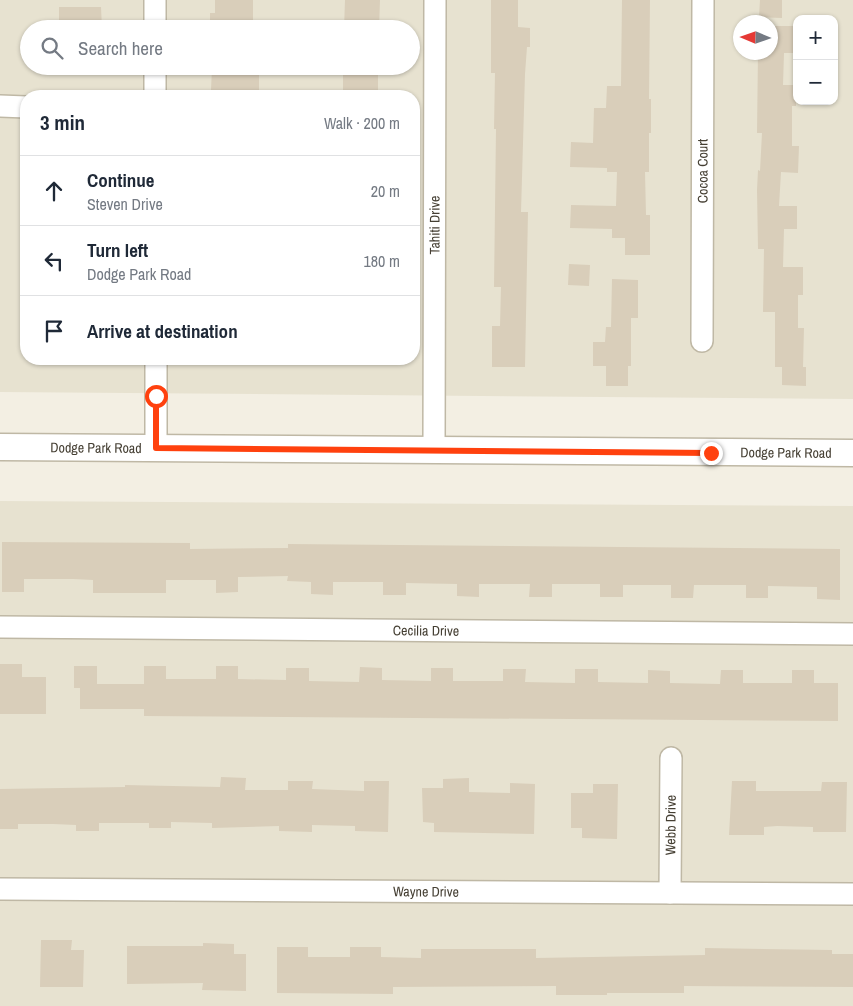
<!DOCTYPE html>
<meta charset="utf-8">
<style>
body{margin:0;font-family:"Archivo Narrow",sans-serif;background:#f2f2f3;color:#1f2937}
.controls{position:absolute;right:15px;top:15px;display:grid;overflow:hidden;border-radius:10px;box-shadow:0 1px 4px #0004}
.controls button{width:45px;height:45px;display:grid;place-items:center;padding:0;border:0;border-bottom:1px solid #e0e1e3;background:#fff;color:#1f2937;font:25px sans-serif}
.compass{position:absolute;left:733px;top:15px;width:45px;height:45px;border-radius:50%;background:#fff;box-shadow:0 1px 4px #0004;rotate:272deg}
.stop{position:absolute;width:15px;height:15px;margin:-11px;border:4px solid #ff410e;border-radius:50%;background:#fff}
.stop.end{background:#ff410e;border-color:#fff;box-shadow:0 1px 5px #0008}
.list{margin:0;padding:0;list-style:none}
h2{display:flex;justify-content:space-between;align-items:center;height:65px;margin:0;padding:0 20px;font-size:21px}
h2 small{font-size:16px;font-weight:400;color:#747a83}
.list li{display:grid;grid-template-columns:32px 1fr auto;gap:15px;align-items:center;box-sizing:border-box;height:70px;padding:0 20px;border-top:1px solid #e0e1e3}
.list b{display:block;font-size:19px;white-space:nowrap}
.list p{margin:0;font-size:16px;white-space:nowrap;color:#747a83}
.list em{font-size:16px;font-style:normal;color:#747a83}
.icon{flex:none;width:28px;height:28px;fill:none;stroke:currentColor;stroke-width:2;stroke-linecap:round;stroke-linejoin:round}
.map{position:relative;flex:none;width:853px;height:1006px;overflow:hidden}
.search{position:absolute;background:#fff;box-shadow:0 1px 4px #0004;left:20px;top:20px;width:400px;height:55px;display:flex;align-items:center;gap:12px;box-sizing:border-box;padding:0 18px;border-radius:28px;color:#747a83;font-size:19px}
.panel{position:absolute;background:#fff;box-shadow:0 1px 4px #0004;left:20px;top:90px;width:400px;height:275px;border-radius:20px}
.map>svg:first-child{display:block}
.residential{fill:#e7e2d0;fill-rule:evenodd}
.building{fill:#d9ceba}
.lines{fill:none;stroke-linecap:round;stroke-linejoin:round}
.minor-casing{stroke:#bfb8a5;stroke-width:24}
.tertiary-casing{stroke:#bfb8a5;stroke-width:29}
.minor{stroke:#fff;stroke-width:21}
.tertiary{stroke:#fff;stroke-width:26}
.route{stroke:#ff410e;stroke-width:6}
.labels{text-anchor:middle;dominant-baseline:central;stroke-width:4;stroke-linejoin:round;paint-order:stroke}
.street-label{font-size:14px;fill:#453f33;stroke:#fff}
</style>
<div class="map">
<svg width="853" height="1006" viewBox="0 0 853 1006">
<rect width="100%" height="100%" fill="#f3efe3"/>
<path class="residential" d="M 0,0 L 853,0 L 853,399 L 0,392 ZM 797,19 L 834,19 L 834,101 L 797,101 ZM 740,22 L 770,22 L 770,52 L 740,52 ZM 29,29 L 411,29 L 411,66 L 29,66 ZM 26,96 L 414,96 L 414,359 L 26,359 Z
M 0,501 L 853,506 L 853,1006 L 0,1006 Z"/>
<path class="building" d="M 215,0 L 253,0 L 253,20 L 251,20 L 251,29 L 210,29 L 210,13 L 215,13 Z
M 345,0 L 380,0 L 379,29 L 344,29 Z
M 491,0 L 518,0 L 518,27 L 530,28 L 530,47 L 527,47 L 525,74 L 521,212 L 528,212 L 525,367 L 492,367 L 492,326 L 500,326 L 501,287 L 494,287 L 496,129 L 494,129 L 495,73 L 491,73 Z
M 622,0 L 650,0 L 649,99 L 651,99 L 651,133 L 649,133 L 649,172 L 645,172 L 646,215 L 650,215 L 650,255 L 625,255 L 625,238 L 612,238 L 612,229 L 570,228 L 571,205 L 616,206 L 617,172 L 607,172 L 607,168 L 570,167 L 571,142 L 593,143 L 594,108 L 606,108 L 607,86 L 621,86 Z
M 760,0 L 782,0 L 782,18 L 759,17 Z
M 59,7 L 101,7 L 102,29 L 59,29 Z
M 770,26 L 797,26 L 797,53 L 784,53 L 783,85 L 796,85 L 796,106 L 792,106 L 792,146 L 799,146 L 798,173 L 781,172 L 779,206 L 797,206 L 797,229 L 784,229 L 783,267 L 803,267 L 803,295 L 798,295 L 798,328 L 804,328 L 803,367 L 806,367 L 806,386 L 782,385 L 782,367 L 775,367 L 775,312 L 763,312 L 764,249 L 758,249 L 757,190 L 758,170 L 760,171 L 762,133 L 757,133 L 758,52 L 770,52 Z
M 223,66 L 259,66 L 259,91 L 211,90 L 212,68 L 223,68 Z
M 343,66 L 378,66 L 378,92 L 343,91 Z
M 569,264 L 590,265 L 589,286 L 568,285 Z
M 612,279 L 638,280 L 638,318 L 631,318 L 631,366 L 628,366 L 628,386 L 606,386 L 606,366 L 593,366 L 593,342 L 605,342 L 606,327 L 611,327 Z
M 2,542 L 190,543 L 190,549 L 288,548 L 288,544 L 840,549 L 840,600 L 817,599 L 817,587 L 768,586 L 768,598 L 746,598 L 746,585 L 694,585 L 693,598 L 671,598 L 671,585 L 623,585 L 623,597 L 600,597 L 600,584 L 552,584 L 552,597 L 529,597 L 530,584 L 479,584 L 479,597 L 457,596 L 457,584 L 406,583 L 406,595 L 383,595 L 383,582 L 333,582 L 333,595 L 311,594 L 311,582 L 287,581 L 288,576 L 238,577 L 238,592 L 216,593 L 216,580 L 166,580 L 166,593 L 93,593 L 93,580 L 73,579 L 24,579 L 24,592 L 2,592 Z
M 0,664 L 22,664 L 22,677 L 46,677 L 46,714 L 0,714 Z
M 74,666 L 97,666 L 97,684 L 144,684 L 144,666 L 166,666 L 166,679 L 216,679 L 216,666 L 238,666 L 238,679 L 286,680 L 286,668 L 309,668 L 309,681 L 359,682 L 360,667 L 382,668 L 382,680 L 431,681 L 431,668 L 453,668 L 453,681 L 503,681 L 503,669 L 526,669 L 525,682 L 575,683 L 575,669 L 598,669 L 598,682 L 648,683 L 648,670 L 670,671 L 670,683 L 720,684 L 721,670 L 743,670 L 743,683 L 792,683 L 792,670 L 814,670 L 814,683 L 838,683 L 838,721 L 144,716 L 144,709 L 80,709 L 80,688 L 74,688 Z
M 221,777 L 246,778 L 245,790 L 288,790 L 288,781 L 313,781 L 312,789 L 364,791 L 364,781 L 389,781 L 388,832 L 355,831 L 355,826 L 312,825 L 312,832 L 279,831 L 279,826 L 212,828 L 212,823 L 171,822 L 171,828 L 149,828 L 149,823 L 99,823 L 99,831 L 76,831 L 76,825 L 53,824 L 18,824 L 18,829 L 0,829 L 0,789 L 125,787 L 125,785 L 220,787 Z
M 469,778 L 469,792 L 510,793 L 510,783 L 535,784 L 534,834 L 434,832 L 434,823 L 423,822 L 422,788 L 443,788 L 443,779 Z
M 732,781 L 756,781 L 756,791 L 821,791 L 822,782 L 847,782 L 846,832 L 813,832 L 813,827 L 777,826 L 764,827 L 764,835 L 729,835 Z
M 593,784 L 618,784 L 617,839 L 582,838 L 582,828 L 571,828 L 571,793 L 593,793 Z
M 41,940 L 72,940 L 71,950 L 84,950 L 83,987 L 40,987 Z
M 203,943 L 234,944 L 234,954 L 246,954 L 246,991 L 202,990 L 203,983 L 127,984 L 127,946 L 203,946 Z
M 277,947 L 308,947 L 308,957 L 350,957 L 350,947 L 381,947 L 381,957 L 421,958 L 421,949 L 536,949 L 536,958 L 705,955 L 705,948 L 832,950 L 832,954 L 853,954 L 853,987 L 684,986 L 684,993 L 607,993 L 607,995 L 556,995 L 556,986 L 393,987 L 393,994 L 277,993 Z"/>
<g class="lines">
<defs>
<g id="minor">
<path d="M 155,0 L 155,29"/>
<path d="M 155,66 L 155,96"/>
<path d="M 0,106 L 26,107"/>
<path id="s1" d="M 702,341 L 703,0"/>
<path d="M 156,359 L 156,448"/>
<path id="s2" d="M 434,450 L 435,0"/>
<path id="s3" d="M 0,627 L 853,634"/>
<path id="s4" d="M 0,889 L 853,894"/>
<path id="s5" d="M 670,893 L 671,758"/>
</g>
<g id="tertiary">
<path id="s6" d="M 0,447 L 853,453"/>
</g>
</defs>
<use href="#minor" class="minor-casing"/>
<use href="#tertiary" class="tertiary-casing"/>
<use href="#minor" class="minor"/>
<use href="#tertiary" class="tertiary"/>
</g>
<g class="lines">
<path class="route" d="M 156,396 L 156,448 L 711,453"/>
</g>
<g class="labels">
<g class="street-label">
<text stroke="none"><textPath href="#s1" startOffset="170">Cocoa Court</textPath></text>
<text stroke="none"><textPath href="#s2" startOffset="225">Tahiti Drive</textPath></text>
<text stroke="none"><textPath href="#s6" startOffset="96">Dodge Park Road</textPath></text>
<text stroke="none"><textPath href="#s6" startOffset="786">Dodge Park Road</textPath></text>
<text stroke="none"><textPath href="#s3" startOffset="426">Cecilia Drive</textPath></text>
<text stroke="none"><textPath href="#s5" startOffset="68">Webb Drive</textPath></text>
<text stroke="none"><textPath href="#s4" startOffset="426">Wayne Drive</textPath></text>
</g>
</g>
</svg>
<div class="controls">
<button>+</button>
<button>−</button>
</div>
<svg class="compass" viewBox="-18 -18 36 36"><path d="M0-13l5 13h-10z" fill="#e53935"/><path d="M0 13l5-13h-10z" fill="#747a83"/></svg>
<div class="stop" style="left:156px;top:396px"></div>
<div class="stop end" style="left:711px;top:453px"></div>
<div class="search"><svg class="icon" aria-label="search" viewBox="0 0 24 24"><circle cx="10" cy="10" r="6"/><path d="M15 15l6 6"/></svg>Search here</div>
<section class="panel">
<h2>3 min<small>Walk · 200 m</small></h2>
<ul class="list">
<li><svg class="icon" aria-label="ahead" viewBox="0 0 24 24"><path d="M12 20V5M6 11l6-6 6 6"/></svg><div><b>Continue</b><p>Steven Drive</p></div><em>20 m</em></li>
<li><svg class="icon" aria-label="left" viewBox="0 0 24 24"><path d="M17 20v-9H6M10 6l-5 5 5 5"/></svg><div><b>Turn left</b><p>Dodge Park Road</p></div><em>180 m</em></li>
<li><svg class="icon" aria-label="arrive" viewBox="0 0 24 24"><path d="M6 21V4h12l-3 4 3 4H6"/></svg><div><b>Arrive at destination</b></div></li>
</ul>
</section>
</div>
